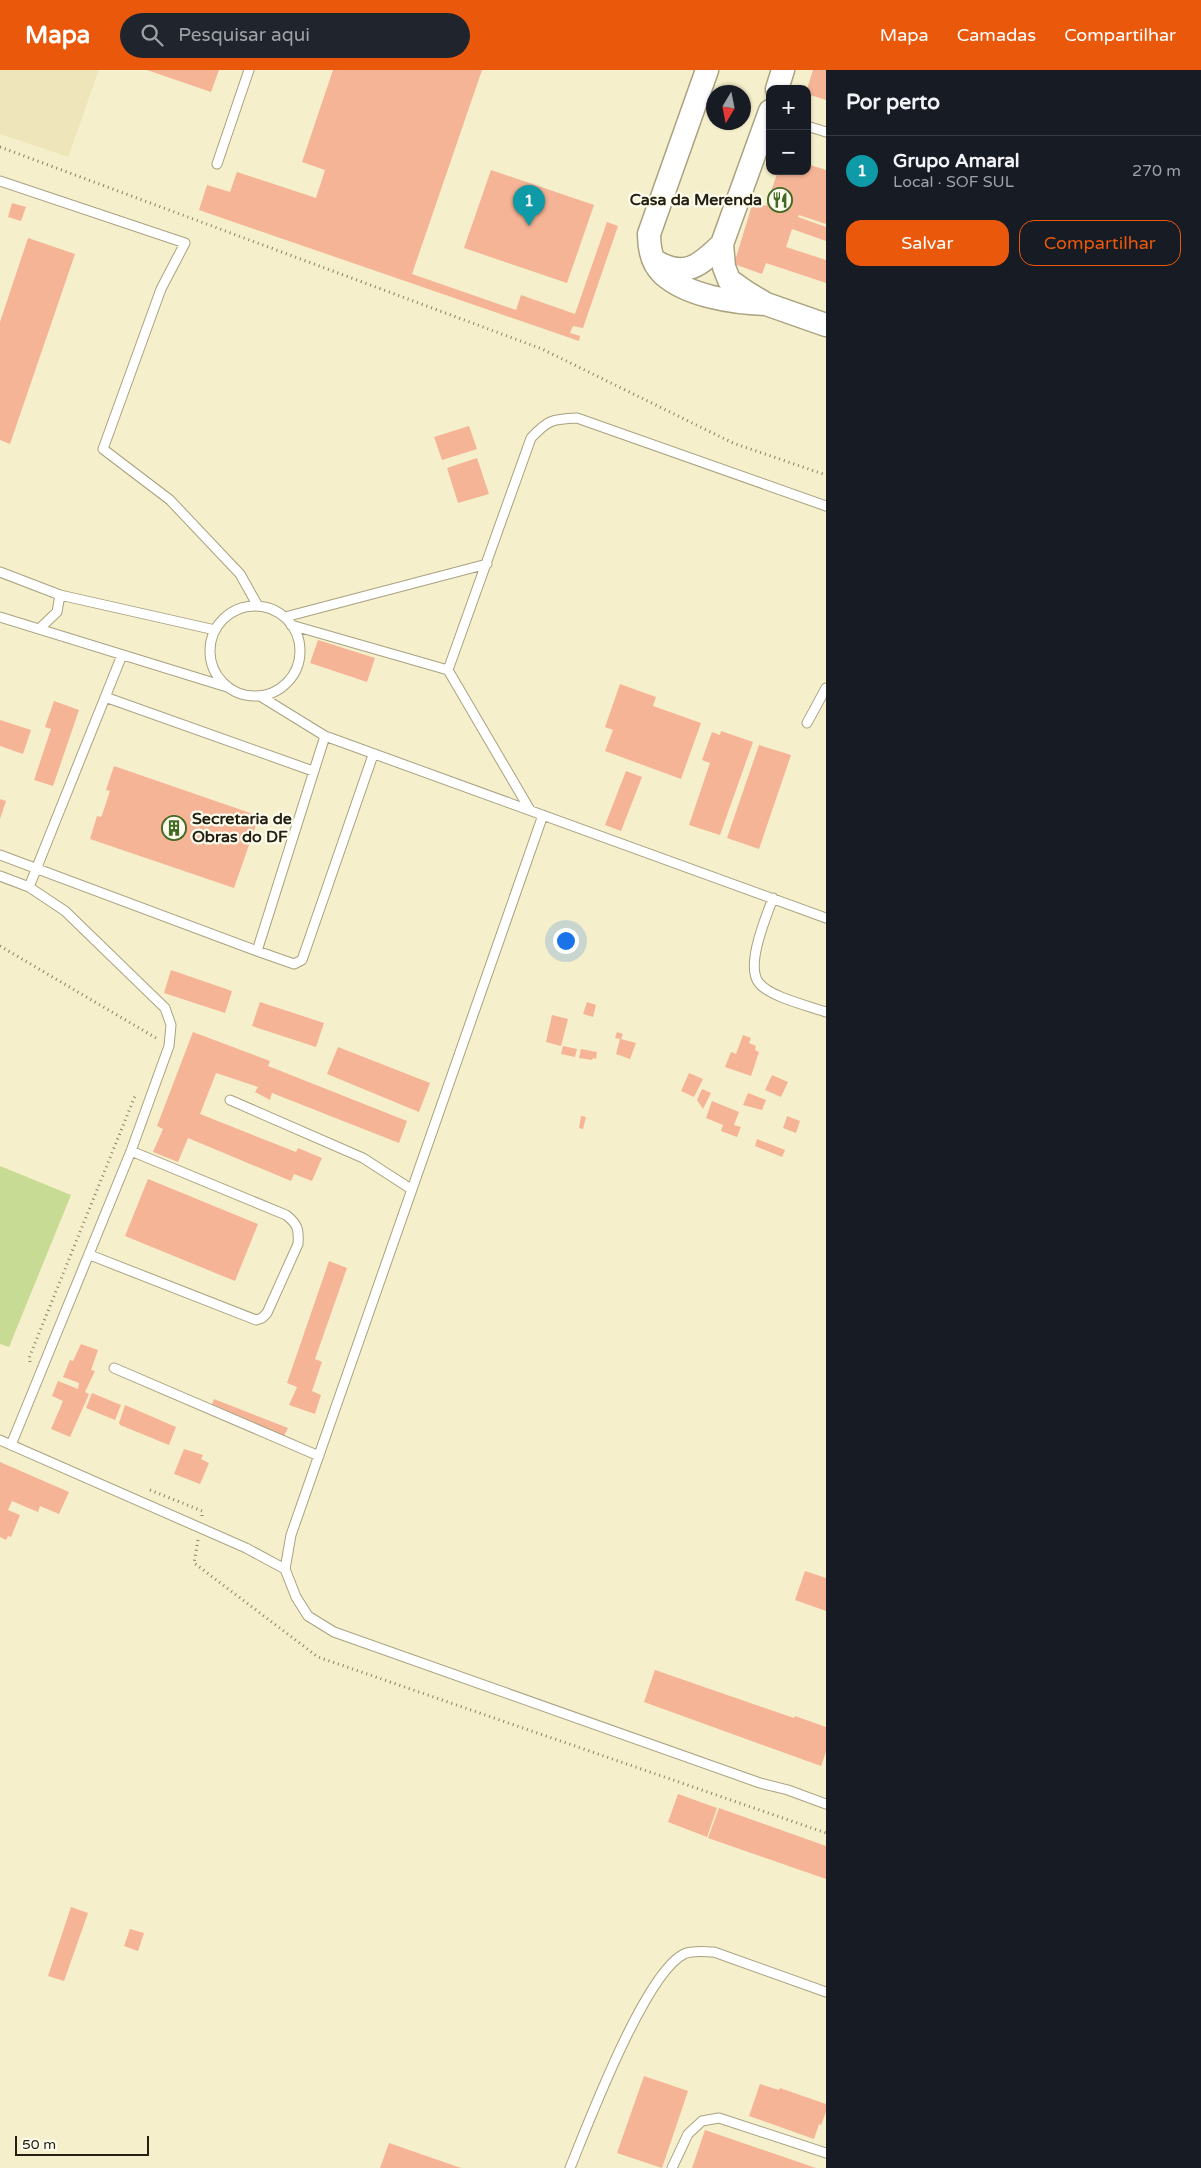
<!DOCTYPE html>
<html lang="pt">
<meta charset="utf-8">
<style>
body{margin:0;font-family:"Varela Round",sans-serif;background:#20242c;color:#f1f3f6}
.controls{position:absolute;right:15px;top:15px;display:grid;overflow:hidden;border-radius:10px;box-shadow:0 1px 4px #0004}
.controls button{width:45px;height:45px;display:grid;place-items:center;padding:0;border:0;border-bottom:1px solid #363941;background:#171b24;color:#f1f3f6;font:25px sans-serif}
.compass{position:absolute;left:706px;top:15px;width:45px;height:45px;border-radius:50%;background:#171b24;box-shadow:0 1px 4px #0004;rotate:190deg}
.scale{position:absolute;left:15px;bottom:12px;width:134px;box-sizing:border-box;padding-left:5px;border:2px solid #232013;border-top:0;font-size:14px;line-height:18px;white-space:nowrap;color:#232013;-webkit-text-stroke:4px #fefced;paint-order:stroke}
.you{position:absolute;left:565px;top:870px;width:18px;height:18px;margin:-12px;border:4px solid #fff;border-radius:50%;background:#1a73e8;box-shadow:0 0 0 8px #1a73e833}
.badge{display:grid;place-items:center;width:32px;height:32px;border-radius:50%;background:#ea580c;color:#fff;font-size:16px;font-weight:700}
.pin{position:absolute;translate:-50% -41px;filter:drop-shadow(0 1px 2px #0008)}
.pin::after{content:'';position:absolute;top:26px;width:18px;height:15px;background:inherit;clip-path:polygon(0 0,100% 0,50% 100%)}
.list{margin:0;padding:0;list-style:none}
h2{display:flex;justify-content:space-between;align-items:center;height:65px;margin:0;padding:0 20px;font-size:21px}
h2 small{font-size:16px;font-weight:400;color:#9ea1a6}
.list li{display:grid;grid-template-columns:32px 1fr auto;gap:15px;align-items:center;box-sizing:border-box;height:70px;padding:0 20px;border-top:1px solid #363941}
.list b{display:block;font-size:19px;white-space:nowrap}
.list p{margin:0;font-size:16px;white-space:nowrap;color:#9ea1a6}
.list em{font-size:16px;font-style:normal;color:#9ea1a6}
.actions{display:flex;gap:10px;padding:15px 20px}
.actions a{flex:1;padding:11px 0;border:1px solid #ea580c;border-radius:15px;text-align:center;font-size:18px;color:#ea580c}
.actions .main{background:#ea580c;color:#fff}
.icon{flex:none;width:28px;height:28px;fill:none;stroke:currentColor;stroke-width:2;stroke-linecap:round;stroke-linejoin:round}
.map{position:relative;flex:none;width:826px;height:2098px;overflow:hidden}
header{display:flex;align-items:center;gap:30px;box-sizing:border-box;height:70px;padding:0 25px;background:#ea580c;color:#fff}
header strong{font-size:24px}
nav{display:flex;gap:28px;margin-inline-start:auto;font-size:18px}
.search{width:350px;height:45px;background:#20242c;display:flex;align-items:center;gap:12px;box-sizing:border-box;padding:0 18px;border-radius:28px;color:#9ea1a6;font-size:19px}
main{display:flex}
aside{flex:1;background:#171b24}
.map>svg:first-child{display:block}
.built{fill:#eee6ba}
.green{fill:#c7db94}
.building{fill:#f6b496}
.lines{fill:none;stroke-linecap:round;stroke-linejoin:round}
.service-casing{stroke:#a8a280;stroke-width:11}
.tertiary-casing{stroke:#a8a280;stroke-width:25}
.path{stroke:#868169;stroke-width:3;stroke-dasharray:1 4;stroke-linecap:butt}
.service{stroke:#fff;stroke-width:9}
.tertiary{stroke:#fff;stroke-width:22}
.labels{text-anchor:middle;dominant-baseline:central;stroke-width:4.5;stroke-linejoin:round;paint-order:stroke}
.poi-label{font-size:16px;font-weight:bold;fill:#232013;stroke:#fefced;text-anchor:end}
</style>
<header>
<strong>Mapa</strong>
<div class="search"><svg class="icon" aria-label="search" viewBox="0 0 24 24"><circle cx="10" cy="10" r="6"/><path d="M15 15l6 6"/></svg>Pesquisar aqui</div>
<nav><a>Mapa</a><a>Camadas</a><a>Compartilhar</a></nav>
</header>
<main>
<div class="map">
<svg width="826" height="2098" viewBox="0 0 826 2098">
<rect width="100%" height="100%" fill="#f6efcb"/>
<path class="built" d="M 0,0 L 99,0 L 68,87 L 0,64 Z"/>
<path class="green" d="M 0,1096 L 71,1125 L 9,1277 L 0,1274 Z"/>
<path class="building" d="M 147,0 L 219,0 L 211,22 Z
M 333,0 L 482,0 L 412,204 L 516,240 L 521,225 L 575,244 L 607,152 L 618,156 L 583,258 L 573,256 L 570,263 L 580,266 L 579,271 L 199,140 L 207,115 L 230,122 L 237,102 L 316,128 L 325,100 L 302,92 Z
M 813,0 L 826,0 L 826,30 L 807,24 L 807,19 Z
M 807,94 L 826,100 L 826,154 L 799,145 L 798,147 L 826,157 L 826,171 L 792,159 L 786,177 L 826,190 L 826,213 L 766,193 L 762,204 L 734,194 L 753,132 L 766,136 L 778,101 L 807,101 Z
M 491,100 L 594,135 L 567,213 L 464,178 Z
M 12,133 L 26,137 L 21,151 L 8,147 Z
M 28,168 L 75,184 L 10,374 L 0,370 L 0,252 Z
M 469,356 L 477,379 L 442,390 L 434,367 Z
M 477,388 L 489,424 L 458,433 L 447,398 Z
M 318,570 L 375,588 L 367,612 L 310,593 Z
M 620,614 L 656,627 L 653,636 L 701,653 L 681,709 L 605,681 L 613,660 L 605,657 Z
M 54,631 L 79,640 L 53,716 L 34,710 L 51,659 L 45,657 Z
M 0,650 L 31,660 L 23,684 L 0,676 Z
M 721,661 L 753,672 L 720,765 L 689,755 L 710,693 L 702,690 L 712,662 L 720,665 Z
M 759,675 L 791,685 L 759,779 L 727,768 Z
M 114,696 L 259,746 L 234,818 L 90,769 L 97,746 L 101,747 L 102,745 L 110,721 L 106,720 Z
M 626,701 L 642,707 L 621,761 L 605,755 Z
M 0,729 L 6,731 L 0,749 Z
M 171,900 L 232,921 L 225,943 L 164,923 Z
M 260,932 L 324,953 L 316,977 L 252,956 Z
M 587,932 L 596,935 L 593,947 L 583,944 Z
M 552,945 L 568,949 L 561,976 L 546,972 Z
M 193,962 L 270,991 L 268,996 L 407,1051 L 399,1073 L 272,1023 L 270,1030 L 255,1022 L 258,1017 L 216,1003 L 200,1044 L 296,1082 L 298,1078 L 322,1088 L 312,1111 L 294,1104 L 291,1111 L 188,1068 L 178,1092 L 153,1082 L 163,1059 L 157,1056 Z
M 617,962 L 623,964 L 621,969 L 636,973 L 630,989 L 616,984 L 620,969 L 615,968 Z
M 743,965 L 751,968 L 749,973 L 756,976 L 755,980 L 759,982 L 751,1006 L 725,997 L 731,982 L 736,984 Z
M 563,976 L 577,979 L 575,987 L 561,984 Z
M 338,977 L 430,1013 L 419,1042 L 327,1004 Z
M 581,979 L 597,982 L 596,989 L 593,988 L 592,990 L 579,988 Z
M 689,1003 L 703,1009 L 694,1027 L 681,1021 Z
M 772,1005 L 788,1012 L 781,1027 L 765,1020 Z
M 702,1019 L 711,1023 L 703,1039 L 697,1030 Z
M 748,1023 L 766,1030 L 762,1040 L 743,1035 Z
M 712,1031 L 739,1042 L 734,1055 L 741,1057 L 737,1067 L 721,1061 L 723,1055 L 706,1048 Z
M 581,1046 L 586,1047 L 583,1059 L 579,1058 Z
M 787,1046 L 800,1051 L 796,1063 L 783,1058 Z
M 757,1069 L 785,1080 L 782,1087 L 755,1076 Z
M 148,1109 L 258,1154 L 235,1211 L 125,1166 Z
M 329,1191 L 347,1198 L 315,1289 L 322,1292 L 312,1321 L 321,1325 L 315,1344 L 289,1335 L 297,1317 L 287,1313 Z
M 81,1274 L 98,1280 L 91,1300 L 95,1301 L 85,1322 L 89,1324 L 70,1367 L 51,1359 L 63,1331 L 52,1326 L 58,1311 L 78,1319 L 79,1313 L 63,1307 L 70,1290 L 73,1291 Z
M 92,1323 L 121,1335 L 115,1350 L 86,1338 Z
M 214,1329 L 288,1358 L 284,1366 L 211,1337 Z
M 125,1335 L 176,1357 L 169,1375 L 120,1355 L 119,1353 Z
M 184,1379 L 203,1385 L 201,1389 L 209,1393 L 200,1414 L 174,1404 Z
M 0,1392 L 69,1422 L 59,1444 L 40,1436 L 38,1442 L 12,1431 L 8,1440 L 20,1445 L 11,1467 L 8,1466 L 6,1470 L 0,1467 Z
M 805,1501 L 826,1508 L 826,1541 L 795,1530 Z
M 655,1600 L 794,1648 L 795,1646 L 826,1657 L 826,1682 L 821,1696 L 644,1632 Z
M 678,1724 L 717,1738 L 707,1767 L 668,1752 Z
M 719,1738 L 826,1776 L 826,1809 L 708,1768 Z
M 71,1837 L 88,1843 L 64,1911 L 48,1906 Z
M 130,1859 L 144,1863 L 138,1881 L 124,1876 Z
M 644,2006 L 688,2021 L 662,2098 L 617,2083 Z
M 760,2014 L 779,2020 L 780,2018 L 826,2034 L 826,2042 L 821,2055 L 819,2054 L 814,2069 L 749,2046 Z
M 705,2060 L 816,2098 L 692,2098 Z
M 389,2073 L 461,2098 L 380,2098 Z"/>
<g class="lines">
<defs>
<path id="service" d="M 807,56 L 826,62
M 217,94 L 249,0
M 0,111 L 185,173 L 161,219 L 103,379 L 170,430 L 240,504 L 258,536
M 0,502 L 60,525 L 215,560
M210 581a45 45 0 1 1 90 0a45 45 0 1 1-90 0Z
M 0,547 L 227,617
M 285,547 L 487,494
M 291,555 L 448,600 L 530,740
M 39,559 L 57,542 L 60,525
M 448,600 L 531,368 C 548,350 552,349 577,348 L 826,436
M 260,626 L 325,666 L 826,848
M 105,627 L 313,701
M 807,653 L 826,618
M 543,745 L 291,1465 L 285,1499 L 296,1527 L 308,1546 L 334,1562 L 760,1713 L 788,1720 L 826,1734
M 0,785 L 257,881 L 294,894 L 302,890 L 373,685
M 0,806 L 29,817
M 773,828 C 766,847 745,896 759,913 C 770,927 809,936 826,942
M 257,881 L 325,666
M 230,1030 L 363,1088 L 411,1119
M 90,1185 L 256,1250 L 262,1248 L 267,1243 L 298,1174 C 299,1160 298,1154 286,1145 L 131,1081
M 114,1298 L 319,1386
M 0,1370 L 246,1478 L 285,1499
M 11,1375 L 131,1081 L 169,976 L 171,955 L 165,938 L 65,841 L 29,817 L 122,585
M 570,2098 C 588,2054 645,1903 684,1884 C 693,1880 705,1882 714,1882 L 826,1922
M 672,2098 L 688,2064 L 702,2051 L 719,2048 L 826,2083"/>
<path id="tertiary" d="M 707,0 L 649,164 C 649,178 652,194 663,204 C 687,226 734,233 766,234
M 777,19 L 783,0
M 770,41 L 722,174 L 724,197 L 729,210 L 746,222 L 766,234 L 826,255
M 657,192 C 686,209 701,194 722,174"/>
</defs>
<use href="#service" class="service-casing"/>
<use href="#tertiary" class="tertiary-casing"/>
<path class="path" d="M 0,77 L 542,279 L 733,373 L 826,405
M 0,876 L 156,968
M 30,1292 L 29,1288 L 135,1026
M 150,1420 L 202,1441 L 202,1446
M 198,1470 L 194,1493 L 318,1587 L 826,1763"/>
<use href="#service" class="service"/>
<use href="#tertiary" class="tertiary"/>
</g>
<defs>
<symbol id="restaurant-ring" viewBox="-11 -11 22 22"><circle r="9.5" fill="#fefced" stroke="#426a25" stroke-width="1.5"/><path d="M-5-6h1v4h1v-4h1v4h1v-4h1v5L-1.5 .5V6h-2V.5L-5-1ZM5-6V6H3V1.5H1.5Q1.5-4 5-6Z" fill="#426a25"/></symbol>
<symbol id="building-ring" viewBox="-11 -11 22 22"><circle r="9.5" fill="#fefced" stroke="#426a25" stroke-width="1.5"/><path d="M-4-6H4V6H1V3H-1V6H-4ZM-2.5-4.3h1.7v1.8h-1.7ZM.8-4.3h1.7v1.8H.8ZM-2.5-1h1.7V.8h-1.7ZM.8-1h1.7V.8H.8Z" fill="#426a25"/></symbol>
</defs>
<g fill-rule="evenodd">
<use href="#restaurant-ring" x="766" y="116" width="28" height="28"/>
<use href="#building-ring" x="160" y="744" width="28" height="28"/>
</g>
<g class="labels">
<g class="poi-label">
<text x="762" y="130">Casa da Merenda</text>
<text x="192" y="749" text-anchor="start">Secretaria de<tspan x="192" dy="18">Obras do DF</tspan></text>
</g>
</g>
</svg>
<div class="controls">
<button>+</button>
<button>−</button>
</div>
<svg class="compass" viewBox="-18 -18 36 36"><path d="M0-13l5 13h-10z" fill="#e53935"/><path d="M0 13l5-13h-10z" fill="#9ea1a6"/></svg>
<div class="scale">50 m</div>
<div class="you"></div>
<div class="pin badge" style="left:529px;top:156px;background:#0f9aa8">1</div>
</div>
<aside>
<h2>Por perto<small></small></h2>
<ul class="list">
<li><span class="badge" style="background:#0f9aa8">1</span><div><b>Grupo Amaral</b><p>Local · SOF SUL</p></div><em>270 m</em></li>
</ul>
<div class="actions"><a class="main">Salvar</a><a>Compartilhar</a></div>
</aside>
</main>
